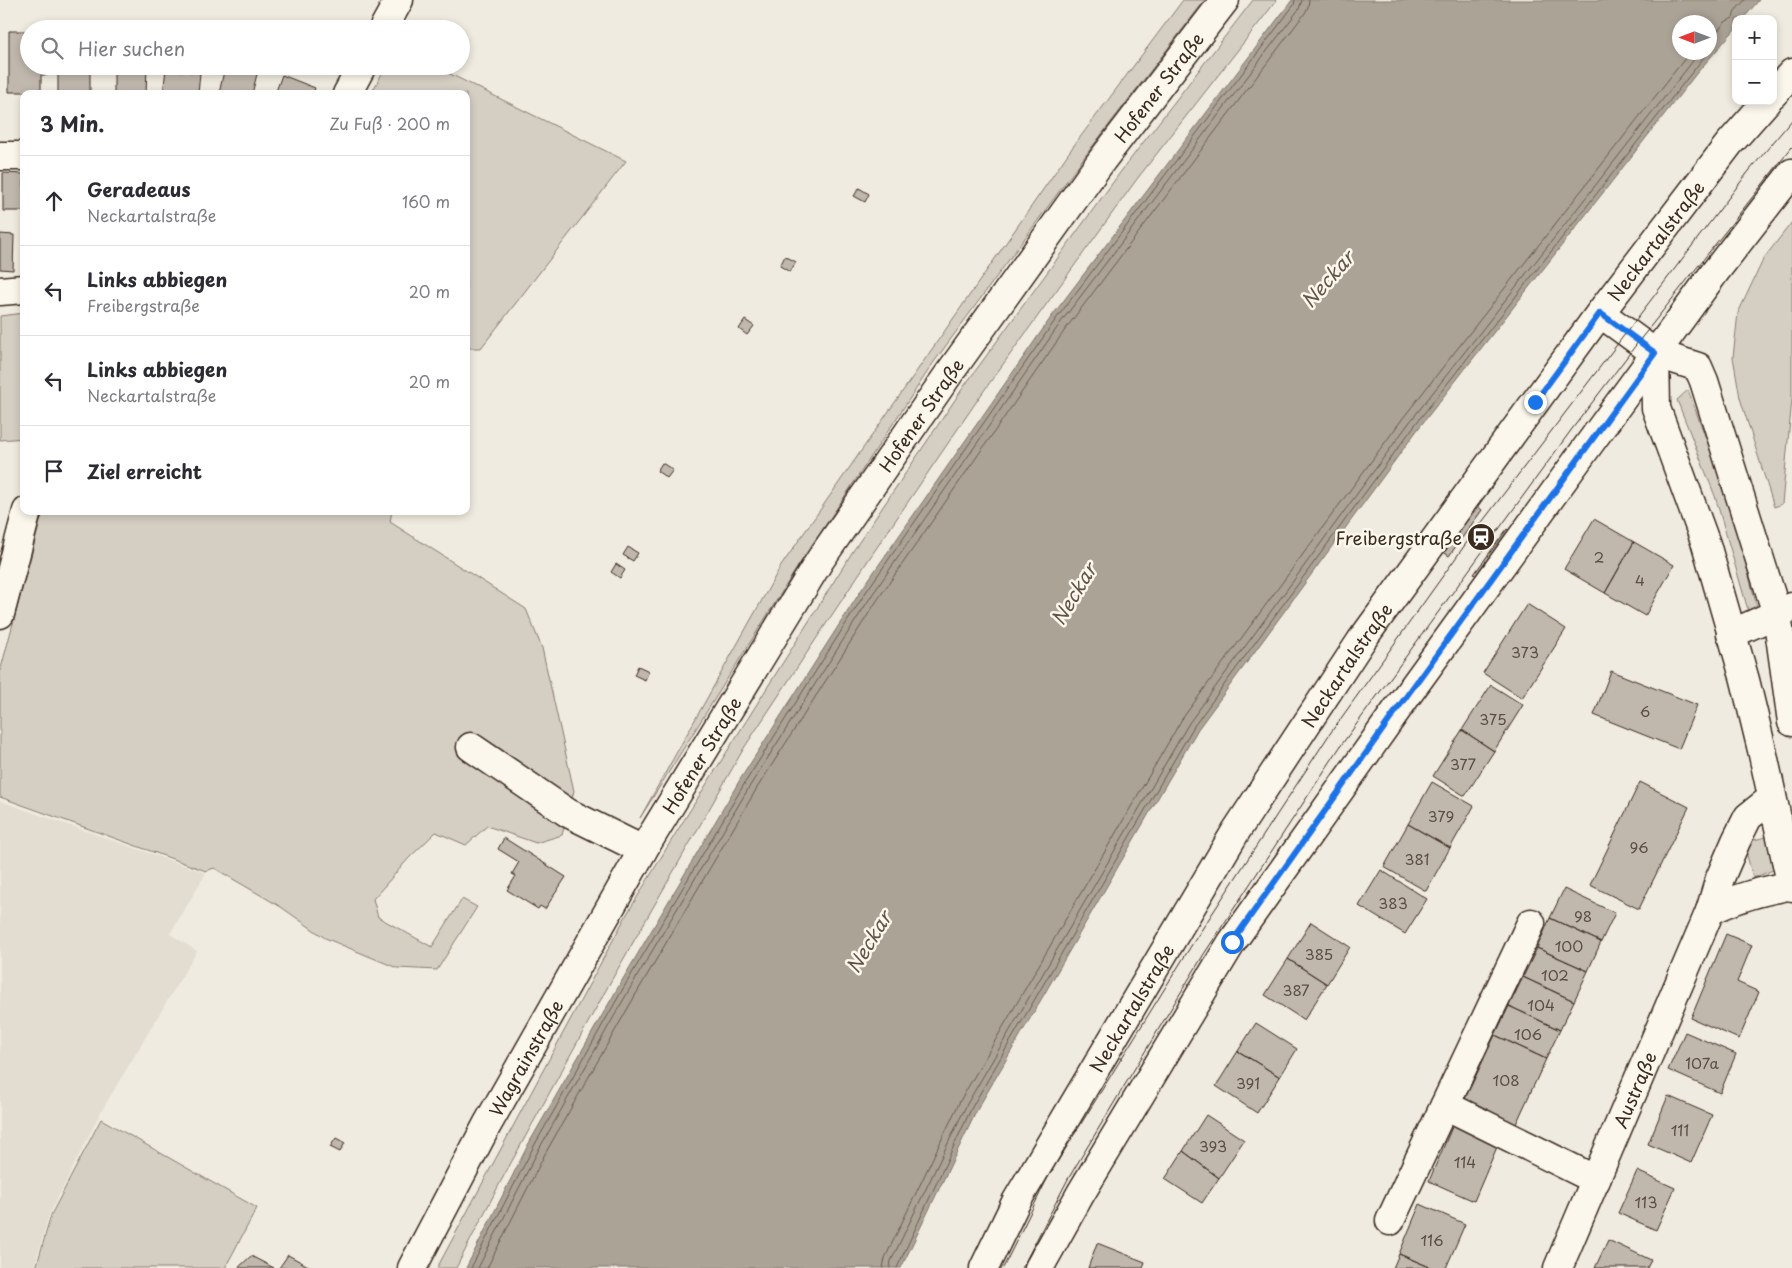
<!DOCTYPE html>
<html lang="de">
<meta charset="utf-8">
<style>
body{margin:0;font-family:"Playpen Sans",sans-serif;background:#f2f2f3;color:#2b2b33}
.controls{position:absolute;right:15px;top:15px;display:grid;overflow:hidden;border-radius:10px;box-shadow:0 2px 8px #0003}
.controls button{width:45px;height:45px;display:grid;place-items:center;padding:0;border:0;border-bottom:1px solid #e1e1e2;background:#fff;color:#2b2b33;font:25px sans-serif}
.compass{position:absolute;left:1672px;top:15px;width:45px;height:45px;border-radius:50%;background:#fff;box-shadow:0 2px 8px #0003;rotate:270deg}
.stop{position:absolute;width:15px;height:15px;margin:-11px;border:4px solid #1a73e8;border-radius:50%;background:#fff}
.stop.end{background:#1a73e8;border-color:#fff;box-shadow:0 1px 5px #0008}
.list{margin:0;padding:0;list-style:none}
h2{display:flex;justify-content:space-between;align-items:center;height:65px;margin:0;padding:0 20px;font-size:21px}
h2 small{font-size:16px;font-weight:400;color:#7c7c81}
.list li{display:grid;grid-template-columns:32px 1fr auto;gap:15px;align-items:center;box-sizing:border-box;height:90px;padding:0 20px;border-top:1px solid #e1e1e2}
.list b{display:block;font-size:19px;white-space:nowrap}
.list p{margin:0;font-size:16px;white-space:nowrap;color:#7c7c81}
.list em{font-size:16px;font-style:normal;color:#7c7c81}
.icon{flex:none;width:28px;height:28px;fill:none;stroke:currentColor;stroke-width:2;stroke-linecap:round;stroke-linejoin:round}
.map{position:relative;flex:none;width:1792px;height:1268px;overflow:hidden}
.search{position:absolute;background:#fff;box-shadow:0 2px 8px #0003;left:20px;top:20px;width:450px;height:55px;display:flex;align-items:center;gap:12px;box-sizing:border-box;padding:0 18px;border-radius:28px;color:#7c7c81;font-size:19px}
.panel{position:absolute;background:#fff;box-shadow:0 2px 8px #0003;left:20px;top:90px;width:450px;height:425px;border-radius:10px}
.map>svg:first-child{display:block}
.built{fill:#e2dcd1}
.green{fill:#d5cec3;stroke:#887c70}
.water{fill:#aca397;stroke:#7f7367;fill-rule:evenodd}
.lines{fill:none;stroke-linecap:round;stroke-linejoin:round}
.shore{stroke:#685a4e;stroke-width:1}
.building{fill:#c0b8ad;stroke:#3b2a1e}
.minor-casing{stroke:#3b2a1e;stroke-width:31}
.major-casing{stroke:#3b2a1e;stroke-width:31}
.minor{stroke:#fbf7ec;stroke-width:28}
.major{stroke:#fbf7ec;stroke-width:28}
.tram{stroke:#3b2a1e;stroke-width:1}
.route{stroke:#1a73e8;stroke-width:6}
.labels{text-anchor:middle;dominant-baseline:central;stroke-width:5;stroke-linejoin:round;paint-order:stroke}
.number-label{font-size:15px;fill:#5c4e42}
.street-label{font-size:18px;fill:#3b2a1e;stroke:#fbf7ec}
.poi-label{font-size:18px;fill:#3b2a1e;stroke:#fbf7ec;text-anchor:end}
.water-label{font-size:19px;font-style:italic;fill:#635448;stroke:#fbf7ec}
</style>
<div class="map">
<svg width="1792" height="1268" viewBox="0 0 1792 1268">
<rect width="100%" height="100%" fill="#f0ebe0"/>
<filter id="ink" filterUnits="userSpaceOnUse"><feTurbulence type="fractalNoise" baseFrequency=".02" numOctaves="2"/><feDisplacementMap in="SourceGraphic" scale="10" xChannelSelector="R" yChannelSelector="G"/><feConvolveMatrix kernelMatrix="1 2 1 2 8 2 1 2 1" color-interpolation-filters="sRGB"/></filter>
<g filter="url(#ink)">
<path class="built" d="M 0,801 L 206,873 L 170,934 L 197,951 L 101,1112 L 49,1215 L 34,1268 L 0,1268 Z"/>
<path class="green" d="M 1183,0 L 1205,0 L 1085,156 L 934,362 L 793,574 L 640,818 L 781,566 L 1072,148 Z
M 1253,0 L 1277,0 L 1137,179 L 983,392 L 869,559 L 744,748 L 611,981 L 501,1181 L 456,1268 L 437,1268 L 627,914 L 674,836 L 853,551 L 965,385 L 1122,170 Z
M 386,66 L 434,66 L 626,161 L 481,348 L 466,348 L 466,94 L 371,94 Z
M 1792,222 L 1792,399 L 1782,504 L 1774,507 L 1740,398 L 1733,357 L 1738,313 L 1764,258 Z
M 24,313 L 24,438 L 0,440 L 0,316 Z
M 1688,390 L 1730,503 L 1757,607 L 1748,610 L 1715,496 L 1677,400 Z
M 43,511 L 392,511 L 390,522 L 526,609 L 542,648 L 574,791 L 562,835 L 536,843 L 487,826 L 466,845 L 436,832 L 409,858 L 373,899 L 378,917 L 432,947 L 462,899 L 477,907 L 437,970 L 397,968 L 325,938 L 281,907 L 214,868 L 206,871 L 0,797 L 0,672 Z
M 1770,836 L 1778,868 L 1753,878 L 1745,848 L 1754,840 Z
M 101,1119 L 257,1208 L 225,1268 L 36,1268 L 51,1215 Z"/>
<path class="water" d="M 1292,0 L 1759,0 L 1743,19 L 1736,19 L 1736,28 L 1696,74 L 1418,429 L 1198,729 L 977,1110 L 901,1268 L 466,1268 L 529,1143 L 620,984 L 741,778 L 862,589 L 1052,316 ZM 1680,22 L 1710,22 L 1710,52 L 1680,52 Z"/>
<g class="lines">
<path class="shore" d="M 1710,41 L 1725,22 L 1733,18 L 1735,11 L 1745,0
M 471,1268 L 534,1146 L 624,987 L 746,781 L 866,592 L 1056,319 L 1294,5 L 1295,0
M 478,1268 L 539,1149 L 629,990 L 751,784 L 872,595 L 1061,322 L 1299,9 L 1302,0
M 487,1268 L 546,1152 L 636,994 L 757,788 L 878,599 L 1067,327 L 1305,13 L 1308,7 L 1309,0
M 883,1268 L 885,1258 L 960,1101 L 1182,719 L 1403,418 L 1690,52
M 890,1268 L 891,1261 L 967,1104 L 1189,723 L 1409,423 L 1700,52
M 897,1268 L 972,1107 L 1194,726 L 1414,426 L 1708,52"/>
</g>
<path class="building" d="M 9,31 L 29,31 L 29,66 L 48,66 L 48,75 L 41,75 L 41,92 L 9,92 Z
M 58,66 L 90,66 L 90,94 L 58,94 Z
M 114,66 L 147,66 L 146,94 L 114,94 Z
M 225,66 L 243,66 L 258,70 L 252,94 L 219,94 Z
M 166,69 L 200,73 L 198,94 L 163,94 Z
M 282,75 L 315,88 L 313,94 L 275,94 Z
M 3,173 L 24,174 L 24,211 L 3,211 Z
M 859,188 L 869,194 L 865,202 L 854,196 Z
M 0,234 L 14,235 L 13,270 L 0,269 Z
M 785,256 L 796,262 L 790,272 L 780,266 Z
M 745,320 L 754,326 L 747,335 L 739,329 Z
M 662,463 L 673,470 L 667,478 L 657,471 Z
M 1476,505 L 1482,510 L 1449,556 L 1442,551 Z
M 1594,519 L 1634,542 L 1605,593 L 1564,569 Z
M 1507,529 L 1512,533 L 1479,578 L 1474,574 Z
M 1634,542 L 1674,565 L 1645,616 L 1605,593 Z
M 628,547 L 638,553 L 633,561 L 623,555 Z
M 616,564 L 625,570 L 620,578 L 611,572 Z
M 1527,604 L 1566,629 L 1522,698 L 1483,673 Z
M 638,666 L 649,671 L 645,680 L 634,675 Z
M 1611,671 L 1697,705 L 1679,749 L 1594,715 Z
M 1491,685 L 1523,705 L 1494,751 L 1462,730 Z
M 1462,730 L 1494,751 L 1465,796 L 1433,776 Z
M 1432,782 L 1474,806 L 1450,848 L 1408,824 Z
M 1640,782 L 1689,807 L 1639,909 L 1590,885 Z
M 1408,824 L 1450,848 L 1426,891 L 1384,867 Z
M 504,838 L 566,877 L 545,909 L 540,906 L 538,909 L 507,890 L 516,876 L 512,874 L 519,862 L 498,849 Z
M 1381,870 L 1427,899 L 1405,934 L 1359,906 Z
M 1564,889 L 1615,913 L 1601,942 L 1550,918 Z
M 1550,918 L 1601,942 L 1588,971 L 1537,948 Z
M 1311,922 L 1350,947 L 1327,984 L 1288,959 Z
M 1726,934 L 1752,945 L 1737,982 L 1759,992 L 1739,1039 L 1691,1018 Z
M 1537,948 L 1588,971 L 1574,1001 L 1523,977 Z
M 1288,959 L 1327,984 L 1304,1020 L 1265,995 Z
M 1523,977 L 1574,1001 L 1560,1030 L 1509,1006 Z
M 1509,1006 L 1560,1030 L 1546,1059 L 1495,1035 Z
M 1256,1023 L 1297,1049 L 1280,1077 L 1238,1051 Z
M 1685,1032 L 1736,1054 L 1720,1093 L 1668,1070 Z
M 1495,1035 L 1546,1059 L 1516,1124 L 1465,1099 Z
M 1238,1051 L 1280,1077 L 1257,1113 L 1216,1086 Z
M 1668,1096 L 1712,1115 L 1691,1163 L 1648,1144 Z
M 1206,1115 L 1244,1140 L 1219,1178 L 1183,1151 Z
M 1455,1120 L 1500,1140 L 1474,1201 L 1429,1181 Z
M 336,1138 L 345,1143 L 340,1152 L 330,1147 Z
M 1183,1151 L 1219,1178 L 1202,1203 L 1165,1179 Z
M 1637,1171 L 1675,1188 L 1656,1230 L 1618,1213 Z
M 1420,1204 L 1465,1224 L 1446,1268 L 1432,1268 L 1399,1254 Z
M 1608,1240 L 1651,1260 L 1647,1268 L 1595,1268 Z
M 1097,1243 L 1145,1262 L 1143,1268 L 1088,1268 Z
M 1399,1254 L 1432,1268 L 1393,1268 Z
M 288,1255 L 312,1268 L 279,1268 Z
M 251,1256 L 274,1268 L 238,1268 Z"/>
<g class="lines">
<defs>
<g id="minor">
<path d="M 383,29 L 399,0"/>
<path d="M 347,94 L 362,66"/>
<path d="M 0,156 L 24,156"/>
<path d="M 0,291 L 24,289"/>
<path d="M 1600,313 L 1655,353 L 1698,367 L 1704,381 L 1777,614 L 1792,722"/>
<path d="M 1655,353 L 1656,408 L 1706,544 L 1745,680 L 1762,750 L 1792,887"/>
<path d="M 0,614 L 27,511"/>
<path d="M 1731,634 L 1792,607"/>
<path d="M 471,747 L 568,813 L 643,850"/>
<path d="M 1710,911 C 1736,897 1763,891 1792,885"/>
<path d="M 1445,1105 L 1596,1180"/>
<path d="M 1390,1221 L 1531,923"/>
<path id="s1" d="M 412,1268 L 487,1125 L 643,850 L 820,560 L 948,375 L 1102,160 L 1225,0"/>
<path id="s2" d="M 1558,1268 L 1710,911 L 1720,878 L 1736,841 L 1748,817 L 1772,798"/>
</g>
<g id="major">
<path d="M 1773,94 L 1792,73"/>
<path id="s3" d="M 984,1268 L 1016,1202 L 1236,831 L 1361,641 L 1600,313 L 1729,144 L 1767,101"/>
<path d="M 1039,1268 L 1081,1193 L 1232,942 L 1403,701 L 1590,443 L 1715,272 L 1792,173"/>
</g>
</defs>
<use href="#minor" class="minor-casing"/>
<use href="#major" class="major-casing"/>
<use href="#minor" class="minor"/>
<use href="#major" class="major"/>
<path class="tram" d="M 1003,1268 L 1048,1177 L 1191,946 L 1329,735 L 1470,538 L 1749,171 L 1792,120
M 1022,1268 L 1068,1179 L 1204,954 L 1342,744 L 1572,429 L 1639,341 L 1792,147"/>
</g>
</g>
<g class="lines" filter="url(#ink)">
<path class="route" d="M 1232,942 L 1403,701 L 1655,353 L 1600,313 L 1535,402"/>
</g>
<defs>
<symbol id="station-disc" viewBox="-11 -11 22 22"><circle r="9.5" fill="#3b2a1e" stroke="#fbf7ec"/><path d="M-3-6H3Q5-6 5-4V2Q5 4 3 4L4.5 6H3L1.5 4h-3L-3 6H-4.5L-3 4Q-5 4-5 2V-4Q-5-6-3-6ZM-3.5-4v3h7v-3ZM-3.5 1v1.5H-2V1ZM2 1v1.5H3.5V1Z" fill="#fff"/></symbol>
</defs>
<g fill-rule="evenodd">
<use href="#station-disc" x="1465" y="521" width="32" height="32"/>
</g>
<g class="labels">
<g class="number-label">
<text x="1599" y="556">2</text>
<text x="1640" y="579">4</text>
<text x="1525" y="651">373</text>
<text x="1645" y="710">6</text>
<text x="1493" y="718">375</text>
<text x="1463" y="763">377</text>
<text x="1441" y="815">379</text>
<text x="1639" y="846">96</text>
<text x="1417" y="858">381</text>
<text x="1393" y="902">383</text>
<text x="1583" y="915">98</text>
<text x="1569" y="945">100</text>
<text x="1319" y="953">385</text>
<text x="1555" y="974">102</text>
<text x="1296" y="989">387</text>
<text x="1541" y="1004">104</text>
<text x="1528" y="1033">106</text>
<text x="1702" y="1062">107a</text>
<text x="1506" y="1079">108</text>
<text x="1248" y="1082">391</text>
<text x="1680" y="1129">111</text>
<text x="1213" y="1145">393</text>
<text x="1465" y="1161">114</text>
<text x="1646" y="1201">113</text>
<text x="1432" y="1239">116</text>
</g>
<g class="street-label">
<text stroke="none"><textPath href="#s1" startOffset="1399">Hofener Straße</textPath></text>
<text stroke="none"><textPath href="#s3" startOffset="1229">Neckartalstraße</textPath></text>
<text stroke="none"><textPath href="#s1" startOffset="994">Hofener Straße</textPath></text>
<text stroke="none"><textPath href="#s3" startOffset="704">Neckartalstraße</textPath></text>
<text stroke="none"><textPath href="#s1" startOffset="589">Hofener Straße</textPath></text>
<text stroke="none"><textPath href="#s3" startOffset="299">Neckartalstraße</textPath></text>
<text stroke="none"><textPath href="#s1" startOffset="239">Wagrainstraße</textPath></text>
<text stroke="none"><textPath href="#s2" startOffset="194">Austraße</textPath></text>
</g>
<g class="poi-label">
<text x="1462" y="537">Freibergstraße</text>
</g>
<g class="water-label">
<text transform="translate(1327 279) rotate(-49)">Neckar</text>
<text transform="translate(1073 594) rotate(-59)">Neckar</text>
<text transform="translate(868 942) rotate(-59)">Neckar</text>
</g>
</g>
</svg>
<div class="controls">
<button>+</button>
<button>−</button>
</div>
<svg class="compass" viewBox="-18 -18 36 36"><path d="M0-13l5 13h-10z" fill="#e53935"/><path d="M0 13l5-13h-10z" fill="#7c7c81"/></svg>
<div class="stop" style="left:1232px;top:942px"></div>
<div class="stop end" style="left:1535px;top:402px"></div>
<div class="search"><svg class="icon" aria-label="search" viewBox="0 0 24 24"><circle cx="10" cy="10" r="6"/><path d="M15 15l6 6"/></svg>Hier suchen</div>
<section class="panel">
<h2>3 Min.<small>Zu Fuß · 200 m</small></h2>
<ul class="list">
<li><svg class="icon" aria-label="ahead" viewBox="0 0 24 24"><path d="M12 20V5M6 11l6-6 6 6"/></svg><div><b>Geradeaus</b><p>Neckartalstraße</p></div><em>160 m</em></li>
<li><svg class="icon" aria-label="left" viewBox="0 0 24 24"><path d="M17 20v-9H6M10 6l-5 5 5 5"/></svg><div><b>Links abbiegen</b><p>Freibergstraße</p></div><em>20 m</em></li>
<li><svg class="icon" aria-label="left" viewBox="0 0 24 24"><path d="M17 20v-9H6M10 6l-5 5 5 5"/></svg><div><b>Links abbiegen</b><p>Neckartalstraße</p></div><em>20 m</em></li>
<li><svg class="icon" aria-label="arrive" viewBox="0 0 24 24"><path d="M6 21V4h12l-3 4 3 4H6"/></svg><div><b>Ziel erreicht</b></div></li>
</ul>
</section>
</div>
